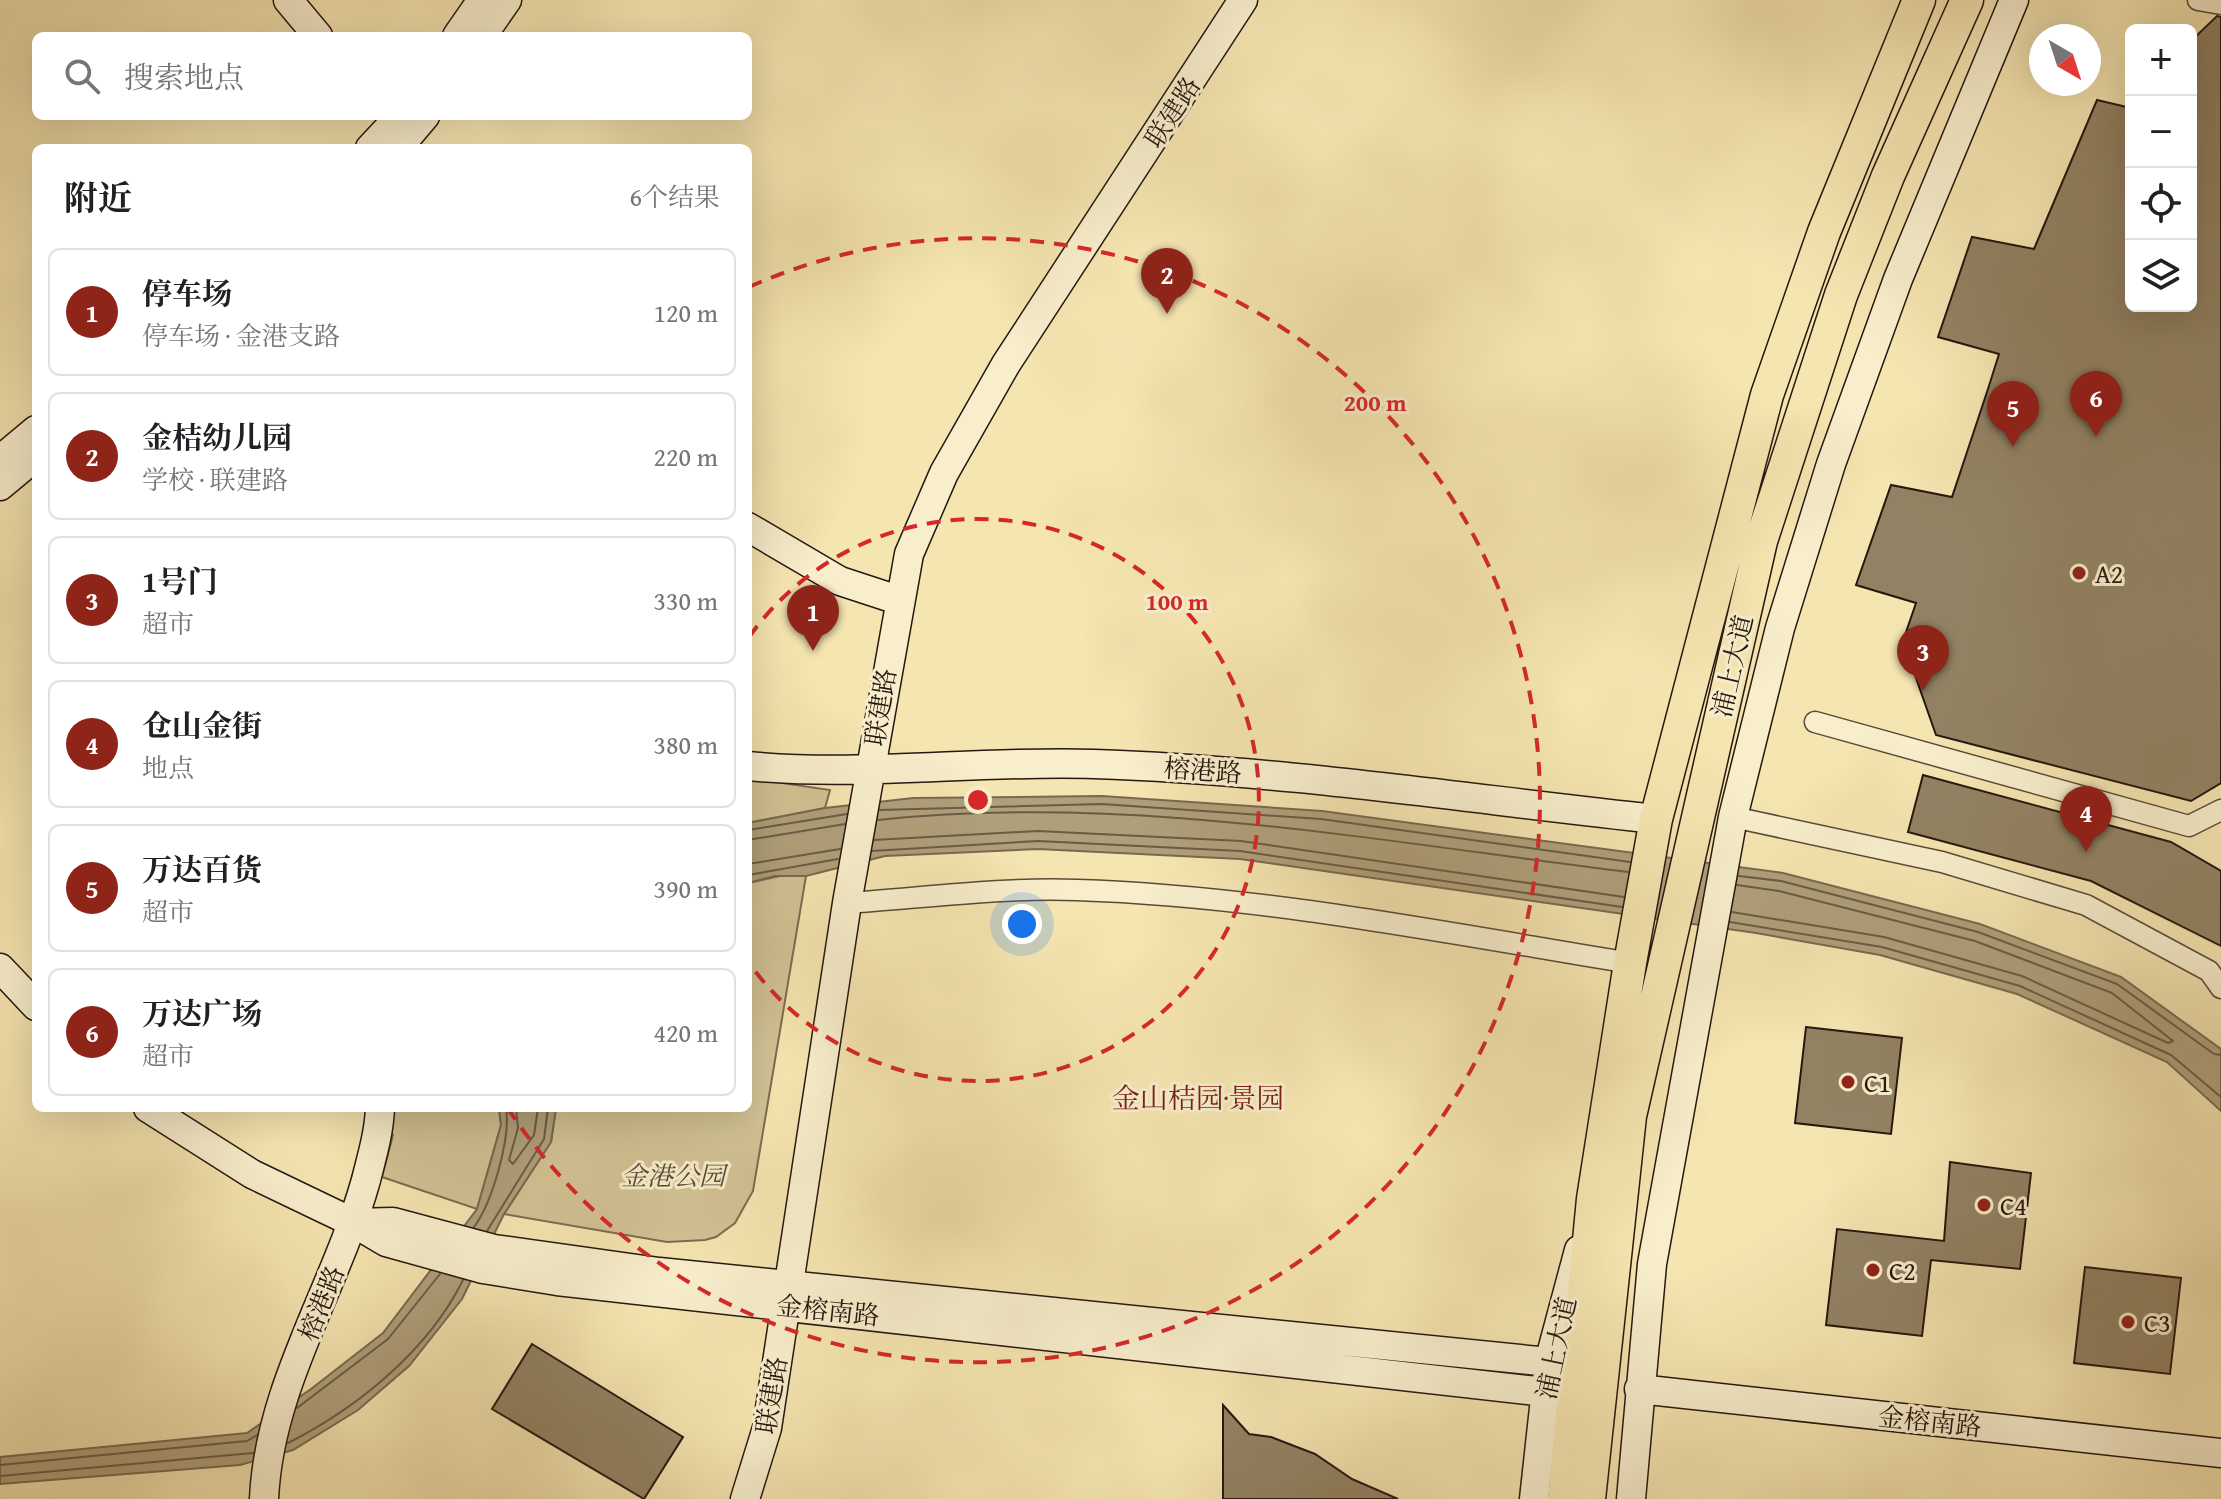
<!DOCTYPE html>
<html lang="zh">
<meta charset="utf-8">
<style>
body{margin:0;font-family:"Gentium Book Plus","Noto Serif SC",serif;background:#f2f2f2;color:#202124}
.controls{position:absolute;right:24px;top:24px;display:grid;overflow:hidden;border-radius:12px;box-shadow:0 8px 32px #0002}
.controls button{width:72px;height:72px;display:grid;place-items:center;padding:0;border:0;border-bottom:2px solid #e0e0e0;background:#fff;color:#202124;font:40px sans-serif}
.compass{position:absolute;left:2029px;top:24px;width:72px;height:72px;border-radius:50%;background:#fff;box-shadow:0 8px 32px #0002;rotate:141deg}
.you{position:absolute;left:1022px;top:924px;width:28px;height:28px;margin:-20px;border:6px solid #fff;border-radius:50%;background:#1a73e8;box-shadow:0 0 0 12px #1a73e833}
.badge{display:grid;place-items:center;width:52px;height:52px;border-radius:50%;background:#8f2418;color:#fff;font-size:26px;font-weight:700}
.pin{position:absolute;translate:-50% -66px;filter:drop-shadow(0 2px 4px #0008)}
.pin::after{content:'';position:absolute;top:42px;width:28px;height:24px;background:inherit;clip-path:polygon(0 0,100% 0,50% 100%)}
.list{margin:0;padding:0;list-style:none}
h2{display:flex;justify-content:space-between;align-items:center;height:104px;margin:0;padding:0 32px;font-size:34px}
h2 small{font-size:26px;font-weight:400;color:#757577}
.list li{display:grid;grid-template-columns:52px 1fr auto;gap:24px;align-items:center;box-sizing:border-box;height:128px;margin:0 16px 16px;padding:0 16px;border:2px solid #e0e0e0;border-radius:12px}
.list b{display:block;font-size:30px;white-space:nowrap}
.list p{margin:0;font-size:26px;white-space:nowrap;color:#757577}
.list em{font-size:26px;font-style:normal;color:#757577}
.icon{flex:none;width:44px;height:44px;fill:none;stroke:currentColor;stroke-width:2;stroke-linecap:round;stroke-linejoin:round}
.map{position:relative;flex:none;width:2221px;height:1499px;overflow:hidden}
.search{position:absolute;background:#fff;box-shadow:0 8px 32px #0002;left:32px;top:32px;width:720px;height:88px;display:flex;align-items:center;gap:20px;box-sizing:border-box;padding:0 28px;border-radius:12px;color:#757577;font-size:30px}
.panel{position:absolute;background:#fff;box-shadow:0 8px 32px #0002;left:32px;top:144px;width:720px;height:968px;border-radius:12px}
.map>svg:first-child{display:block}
.green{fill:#d2c295;stroke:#7c6c52;stroke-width:2}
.water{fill:#af9f7a;stroke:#78694f;stroke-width:2}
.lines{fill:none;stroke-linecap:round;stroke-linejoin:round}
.shore{stroke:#6a5b44;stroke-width:2}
.building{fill:#928263;stroke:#26170f;stroke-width:2}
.street-casing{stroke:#5a4a38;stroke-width:23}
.secondary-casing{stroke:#26170f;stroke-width:31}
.primary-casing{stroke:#26170f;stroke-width:35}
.street{stroke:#f8eecc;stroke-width:20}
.secondary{stroke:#f8eecc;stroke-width:28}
.primary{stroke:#f5e5b1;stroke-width:32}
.ring{fill:none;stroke:#d62828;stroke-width:4;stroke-dasharray:14 10}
.poi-dot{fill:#8f2418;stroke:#f8eecc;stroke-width:3}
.labels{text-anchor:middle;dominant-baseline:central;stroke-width:6;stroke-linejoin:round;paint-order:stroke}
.street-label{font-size:26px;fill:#26170f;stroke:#f8eecc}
.poi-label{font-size:26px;fill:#26170f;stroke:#f8eecc;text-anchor:start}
.park-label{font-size:26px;font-style:italic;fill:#5a4a37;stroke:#f8eecc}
.neighbourhood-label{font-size:28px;fill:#7a1f14;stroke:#f8eecc}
.centre{fill:#d62828;stroke:#f8eecc;stroke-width:4}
.ring-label{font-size:24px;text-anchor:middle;font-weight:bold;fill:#d62828;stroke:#f8eecc;stroke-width:6;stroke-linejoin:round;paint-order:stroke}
</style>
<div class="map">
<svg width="2221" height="1499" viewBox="0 0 2221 1499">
<rect width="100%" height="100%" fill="#f5e5b1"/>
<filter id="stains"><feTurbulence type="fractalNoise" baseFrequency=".0025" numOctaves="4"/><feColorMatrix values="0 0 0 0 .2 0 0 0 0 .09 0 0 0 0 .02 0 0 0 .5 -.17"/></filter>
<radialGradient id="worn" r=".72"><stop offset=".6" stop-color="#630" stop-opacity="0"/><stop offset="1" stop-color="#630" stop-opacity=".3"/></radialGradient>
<path class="green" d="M 748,778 L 830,790 L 825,808 L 748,823 Z
M 789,874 L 806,876 L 753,1191 L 735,1223 L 716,1237 L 705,1240 L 667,1242 L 504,1214 L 551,1142 L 556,1108 L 748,1108 L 748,883 Z
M 387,1108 L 499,1108 L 501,1125 L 477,1209 L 382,1177 L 393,1135 L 385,1129 Z"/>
<path class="water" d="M 1102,796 L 1322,811 L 1783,873 L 1980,924 L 2121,977 L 2221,1049 L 2221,1111 L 2167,1062 L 2017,994 L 1880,955 L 1756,933 L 1240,859 L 1038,849 L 885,856 L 806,876 L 775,876 L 748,883 L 748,823 L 825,808 L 913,798 Z
M 499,1108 L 556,1108 L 551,1142 L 504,1214 L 462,1299 L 409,1366 L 358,1410 L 293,1450 L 240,1465 L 0,1484 L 0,1457 L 247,1433 L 311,1389 L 383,1333 L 477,1209 L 501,1125 Z"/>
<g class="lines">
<path class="shore" d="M 880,810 L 1102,804 L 1321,819 L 1630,862
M 878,820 C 1128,793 1381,842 1628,872
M 748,830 L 847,814
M 748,840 L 845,824
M 874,840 L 1038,831 L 1241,841 L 1624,897
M 872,851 L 1038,841 L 1240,851 L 1622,907
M 748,864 L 840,849
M 748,875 L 838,859
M 1739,876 L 1781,881 L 1978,932 L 2117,984 L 2214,1054 L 2221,1055
M 1732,912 L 1884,937 L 2022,976 L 2168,1043 L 2173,1041 L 2112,993 L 1975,941 L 1779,891 L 1737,885
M 1730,922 L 1882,947 L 2020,986 L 2171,1055 L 2221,1097
M 516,1108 L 518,1128 L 509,1160 L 513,1164 L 534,1135 L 538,1108
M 474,1227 C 492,1203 511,1138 506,1108
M 487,1231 L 544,1139 L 548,1108
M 297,1408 L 388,1339 L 440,1274
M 288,1443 C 357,1408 428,1351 463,1280
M 0,1465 L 247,1441 L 257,1435
M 0,1476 L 253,1453"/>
</g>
<path class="building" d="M 2217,16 L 2221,17 L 2221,783 L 2191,801 L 1936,735 L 1903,641 L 1916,603 L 1856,585 L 1891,485 L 1952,497 L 1988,389 L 1999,354 L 1938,337 L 1972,237 L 2034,249 L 2097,100 L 2131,108 L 2131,306 L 2191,306 L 2191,41 Z
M 1923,775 L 2171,842 L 2221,871 L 2221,946 L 2091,881 L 1908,832 Z
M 1806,1027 L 1902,1038 L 1891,1134 L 1795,1123 Z
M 1950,1162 L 2031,1173 L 2020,1269 L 1931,1260 L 1922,1336 L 1826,1325 L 1837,1229 L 1944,1241 Z
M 2085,1267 L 2181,1278 L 2170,1374 L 2074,1363 Z
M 532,1344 L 683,1437 L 644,1499 L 492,1409 Z
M 1223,1405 L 1249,1434 L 1271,1437 L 1315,1454 L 1352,1479 L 1398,1499 L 1223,1499 Z"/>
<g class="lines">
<defs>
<path id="street" d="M 2198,0 L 2221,4
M 1815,722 L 2189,826 L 2221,810
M 1733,817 L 1942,862 L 2086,905 L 2209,971 L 2221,988
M 847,903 C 922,898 1002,887 1077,890 C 1262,896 1447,933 1630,963"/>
<path id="secondary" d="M 288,0 L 318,36
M 457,36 L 482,0
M 482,36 L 507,0
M 370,148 L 400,116
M 398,148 L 425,116
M 0,460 L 36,430
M 0,486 L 36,456
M 748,527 L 840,581 L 898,600
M 748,766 C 863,777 979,760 1094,764 C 1282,770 1469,799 1656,819
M 0,968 L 36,1006
M 148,1108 L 252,1174 L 354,1223 L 386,1242 L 483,1269 L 557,1281 L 1545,1392
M 354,1223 L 393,1222 L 494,1249 L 659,1272 L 1549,1362
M 1639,1389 L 2221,1453
M 264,1499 C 269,1385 336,1288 366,1180 C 372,1156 379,1133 380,1108
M 745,1499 L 767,1428 L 847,903 L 909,554 L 944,473 L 1006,364 L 1243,0
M 1534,1499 L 1549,1362 L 1579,1250
M 1631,1499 L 1652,1264 L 1733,817 L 1780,628 L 1831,464 L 1898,279 L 2014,0"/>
<path id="primary" d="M 1564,1499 L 1593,1199 L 1630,963 L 1656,819 L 1767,395 L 1824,232 L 1919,0
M 1589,1499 L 1630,1116 L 1761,541 L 1841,295 L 1888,176 L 1967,0"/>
</defs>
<use href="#street" class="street-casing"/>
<use href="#secondary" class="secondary-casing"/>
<use href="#primary" class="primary-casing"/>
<use href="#street" class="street"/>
<use href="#secondary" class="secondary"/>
<use href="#primary" class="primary"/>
</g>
<g class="ring">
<path d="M749 637A281 281 0 1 1 749 963"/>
<path d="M749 287A562 562 0 1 1 509 1110"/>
</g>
<g class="poi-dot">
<circle cx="2079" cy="573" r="8"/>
<circle cx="1848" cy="1082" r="8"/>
<circle cx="1984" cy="1205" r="8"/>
<circle cx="1873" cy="1270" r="8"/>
<circle cx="2128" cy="1322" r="8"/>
</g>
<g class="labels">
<g class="street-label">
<text transform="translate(1172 112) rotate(-57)">联建路</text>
<text transform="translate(1732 666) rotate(-77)">浦上大道</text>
<text transform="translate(880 707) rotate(-81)">联建路</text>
<text transform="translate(1203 770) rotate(4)">榕港路</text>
<text transform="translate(321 1303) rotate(-68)">榕港路</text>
<text transform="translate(828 1310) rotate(6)">金榕南路</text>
<text transform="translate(1556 1348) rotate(-78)">浦上大道</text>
<text transform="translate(771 1395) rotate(-81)">联建路</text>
<text transform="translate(1930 1421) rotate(6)">金榕南路</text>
</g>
<g class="poi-label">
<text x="2095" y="573">A2</text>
<text x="1864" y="1082">C1</text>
<text x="2000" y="1205">C4</text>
<text x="1889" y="1270">C2</text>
<text x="2144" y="1322">C3</text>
</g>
<g class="park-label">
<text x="673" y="1175">金港公园</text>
</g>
<g class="neighbourhood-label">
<text x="1198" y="1097">金山桔园·景园</text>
</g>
</g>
<circle cx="978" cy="800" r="12" class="centre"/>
<g class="ring-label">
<text x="1375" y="411">200 m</text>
<text x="1177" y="610">100 m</text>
</g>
<rect width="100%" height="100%" filter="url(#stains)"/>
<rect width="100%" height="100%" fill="url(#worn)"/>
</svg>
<div class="controls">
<button>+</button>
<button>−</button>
<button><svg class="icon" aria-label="locate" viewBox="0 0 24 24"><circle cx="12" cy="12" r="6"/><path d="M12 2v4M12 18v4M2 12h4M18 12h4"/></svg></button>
<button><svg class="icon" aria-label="layers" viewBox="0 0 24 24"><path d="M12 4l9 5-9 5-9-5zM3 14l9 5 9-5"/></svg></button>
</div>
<svg class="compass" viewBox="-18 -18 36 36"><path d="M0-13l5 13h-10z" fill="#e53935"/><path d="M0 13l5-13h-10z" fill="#757577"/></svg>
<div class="you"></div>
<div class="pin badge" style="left:813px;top:651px">1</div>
<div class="pin badge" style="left:1167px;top:314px">2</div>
<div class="pin badge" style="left:1923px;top:691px">3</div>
<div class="pin badge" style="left:2086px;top:852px">4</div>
<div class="pin badge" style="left:2013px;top:447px">5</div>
<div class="pin badge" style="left:2096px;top:437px">6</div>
<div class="search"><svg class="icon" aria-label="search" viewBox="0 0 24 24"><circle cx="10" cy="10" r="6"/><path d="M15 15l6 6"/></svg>搜索地点</div>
<section class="panel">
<h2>附近<small>6个结果</small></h2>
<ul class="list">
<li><span class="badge">1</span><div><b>停车场</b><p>停车场 · 金港支路</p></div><em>120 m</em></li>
<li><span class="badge">2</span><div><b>金桔幼儿园</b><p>学校 · 联建路</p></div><em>220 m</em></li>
<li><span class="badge">3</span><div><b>1号门</b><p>超市</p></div><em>330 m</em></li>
<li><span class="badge">4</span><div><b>仓山金街</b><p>地点</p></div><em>380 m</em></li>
<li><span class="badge">5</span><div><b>万达百货</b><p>超市</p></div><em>390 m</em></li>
<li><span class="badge">6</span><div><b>万达广场</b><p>超市</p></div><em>420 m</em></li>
</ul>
</section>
</div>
